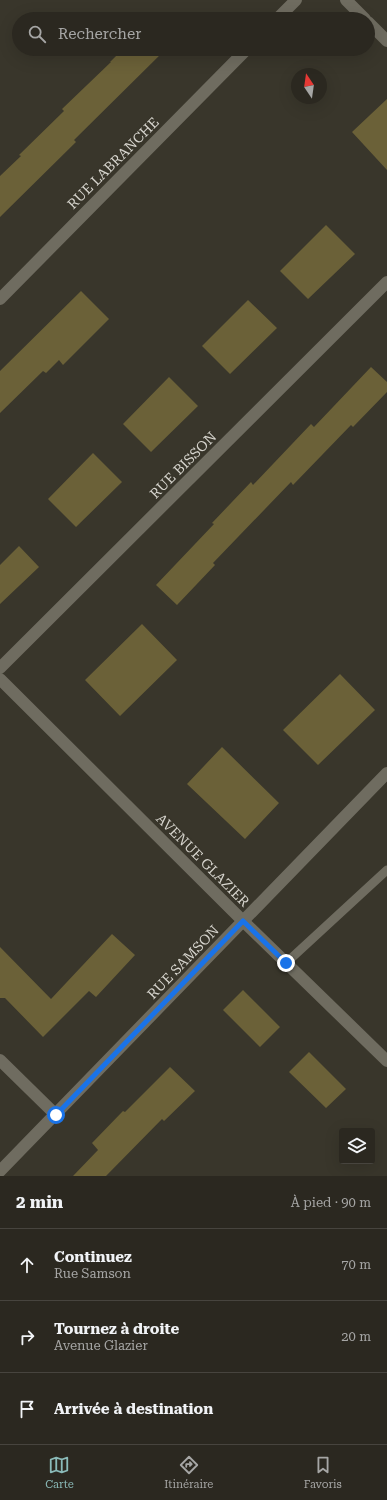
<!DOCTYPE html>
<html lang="fr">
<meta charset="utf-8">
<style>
body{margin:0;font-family:"Roboto Serif",serif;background:#37342d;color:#f1f3f6}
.controls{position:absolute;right:12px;bottom:12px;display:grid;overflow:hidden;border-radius:4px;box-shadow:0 4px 16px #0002}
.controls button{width:36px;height:36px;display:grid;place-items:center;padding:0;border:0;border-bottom:1px solid #47443e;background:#2b2820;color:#f1f3f6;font:20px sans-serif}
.compass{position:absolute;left:291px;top:68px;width:36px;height:36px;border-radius:50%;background:#2b2820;box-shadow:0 4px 16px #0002;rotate:347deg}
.stop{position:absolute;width:12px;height:12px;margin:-9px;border:3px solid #1a73e8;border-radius:50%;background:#fff}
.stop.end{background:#1a73e8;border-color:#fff;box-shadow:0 1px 4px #0008}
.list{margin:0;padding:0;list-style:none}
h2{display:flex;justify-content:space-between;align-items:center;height:52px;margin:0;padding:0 16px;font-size:17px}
h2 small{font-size:13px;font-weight:400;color:#a6a6a5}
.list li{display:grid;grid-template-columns:26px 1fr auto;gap:12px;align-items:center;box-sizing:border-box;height:72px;padding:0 16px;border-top:1px solid #47443e}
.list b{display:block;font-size:15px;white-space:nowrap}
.list p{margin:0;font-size:13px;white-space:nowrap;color:#a6a6a5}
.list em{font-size:13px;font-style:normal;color:#a6a6a5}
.icon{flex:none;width:22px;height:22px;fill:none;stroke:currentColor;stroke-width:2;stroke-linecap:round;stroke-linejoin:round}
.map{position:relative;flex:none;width:387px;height:1176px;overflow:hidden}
.search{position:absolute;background:#2b2820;box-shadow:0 4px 16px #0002;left:12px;right:12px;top:12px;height:44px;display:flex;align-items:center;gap:10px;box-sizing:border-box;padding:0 14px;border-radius:22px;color:#a6a6a5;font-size:15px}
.sheet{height:268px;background:#2b2820}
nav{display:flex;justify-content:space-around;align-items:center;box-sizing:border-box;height:56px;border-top:1px solid #47443e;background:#2b2820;font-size:11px;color:#a6a6a5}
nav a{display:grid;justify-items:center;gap:2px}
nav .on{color:#8bbbb9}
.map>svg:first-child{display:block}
.building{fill:#6b6138}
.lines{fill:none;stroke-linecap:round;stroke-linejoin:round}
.lane{stroke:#6f6c60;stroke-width:9}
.street{stroke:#6f6c60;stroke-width:12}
.secondary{stroke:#6f6c60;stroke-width:12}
.route{stroke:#1a73e8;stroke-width:5}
.labels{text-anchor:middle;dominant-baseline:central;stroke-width:3.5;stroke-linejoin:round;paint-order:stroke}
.street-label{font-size:14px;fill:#d7d5ce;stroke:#39362b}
</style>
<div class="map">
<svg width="387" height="1176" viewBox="0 0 387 1176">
<rect width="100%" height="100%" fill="#39362b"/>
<path class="building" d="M 123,49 L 166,49 L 74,140 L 76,142 L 0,217 L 0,176 L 21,156 L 19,155 L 64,111 L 62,109 L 111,62 L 110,62 Z
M 387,99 L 387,170 L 352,132 Z
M 326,225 L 355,254 L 308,299 L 280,271 Z
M 81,291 L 109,319 L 63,365 L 59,360 L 46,373 L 43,371 L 0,413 L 0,371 Z
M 248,300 L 277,328 L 230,374 L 202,346 Z
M 371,367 L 387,382 L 387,392 L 353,427 L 351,425 L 293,485 L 291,482 L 213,563 L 215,565 L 177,605 L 156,585 L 214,524 L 212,523 L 251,482 L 253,485 L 311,424 L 314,427 Z
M 169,377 L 198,406 L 151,452 L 123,424 Z
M 93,453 L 122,482 L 76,527 L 48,499 Z
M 19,546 L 39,567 L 0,604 L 0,565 Z
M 142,624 L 177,660 L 120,716 L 85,680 Z
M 340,674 L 375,710 L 318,765 L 283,730 Z
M 222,747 L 279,803 L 245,839 L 187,784 Z
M 112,934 L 135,955 L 96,997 L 89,991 L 43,1037 L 5,998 L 0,998 L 0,947 L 51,999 Z
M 243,990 L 280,1027 L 260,1047 L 223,1010 Z
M 309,1052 L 346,1089 L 326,1108 L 289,1072 Z
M 170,1067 L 195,1091 L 164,1121 L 162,1119 L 106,1176 L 73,1176 L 98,1150 L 92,1143 L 123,1111 L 125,1112 Z"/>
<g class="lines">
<path class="lane" d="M 286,963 L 387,870"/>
<path class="street" d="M 346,0 L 365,19
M 277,19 L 296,0
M 368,22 L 387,41
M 0,299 L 247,49
M 0,668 L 387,282
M 0,679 L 243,921 L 387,1061
M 0,1060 L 56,1115"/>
<path class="secondary" d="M 0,1171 L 387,773"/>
</g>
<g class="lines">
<path class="route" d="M 56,1115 L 243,921 L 286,963"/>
</g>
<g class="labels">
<g class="street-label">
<text transform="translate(113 163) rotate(-45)">RUE LABRANCHE</text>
<text transform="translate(183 465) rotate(-45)">RUE BISSON</text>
<text transform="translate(203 860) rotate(45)">AVENUE GLAZIER</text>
<text transform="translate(183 962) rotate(-46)">RUE SAMSON</text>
</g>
</g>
</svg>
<div class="controls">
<button><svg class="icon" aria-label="layers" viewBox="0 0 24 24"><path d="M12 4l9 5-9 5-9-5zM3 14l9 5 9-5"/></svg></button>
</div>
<svg class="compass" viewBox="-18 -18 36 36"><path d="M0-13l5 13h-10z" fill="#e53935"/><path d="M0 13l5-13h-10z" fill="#a6a6a5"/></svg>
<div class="stop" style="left:56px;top:1115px"></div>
<div class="stop end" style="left:286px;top:963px"></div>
<div class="search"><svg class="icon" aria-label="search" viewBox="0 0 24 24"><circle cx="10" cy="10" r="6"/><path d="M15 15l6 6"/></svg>Rechercher</div>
</div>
<section class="sheet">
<h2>2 min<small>À pied · 90 m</small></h2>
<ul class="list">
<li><svg class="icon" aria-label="ahead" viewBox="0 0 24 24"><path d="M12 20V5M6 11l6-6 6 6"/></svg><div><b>Continuez</b><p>Rue Samson</p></div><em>70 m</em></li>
<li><svg class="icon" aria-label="right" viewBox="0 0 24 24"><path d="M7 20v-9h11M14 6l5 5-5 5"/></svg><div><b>Tournez à droite</b><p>Avenue Glazier</p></div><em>20 m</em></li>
<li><svg class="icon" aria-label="arrive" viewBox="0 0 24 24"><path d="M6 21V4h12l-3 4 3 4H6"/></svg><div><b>Arrivée à destination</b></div></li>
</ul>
</section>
<nav>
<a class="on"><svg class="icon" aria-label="map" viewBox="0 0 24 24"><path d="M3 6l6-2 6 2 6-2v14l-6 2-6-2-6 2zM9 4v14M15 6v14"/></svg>Carte</a>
<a><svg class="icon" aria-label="directions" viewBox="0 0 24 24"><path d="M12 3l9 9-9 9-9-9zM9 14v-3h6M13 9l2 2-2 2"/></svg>Itinéraire</a>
<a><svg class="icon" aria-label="saved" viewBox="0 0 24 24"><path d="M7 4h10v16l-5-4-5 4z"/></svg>Favoris</a>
</nav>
